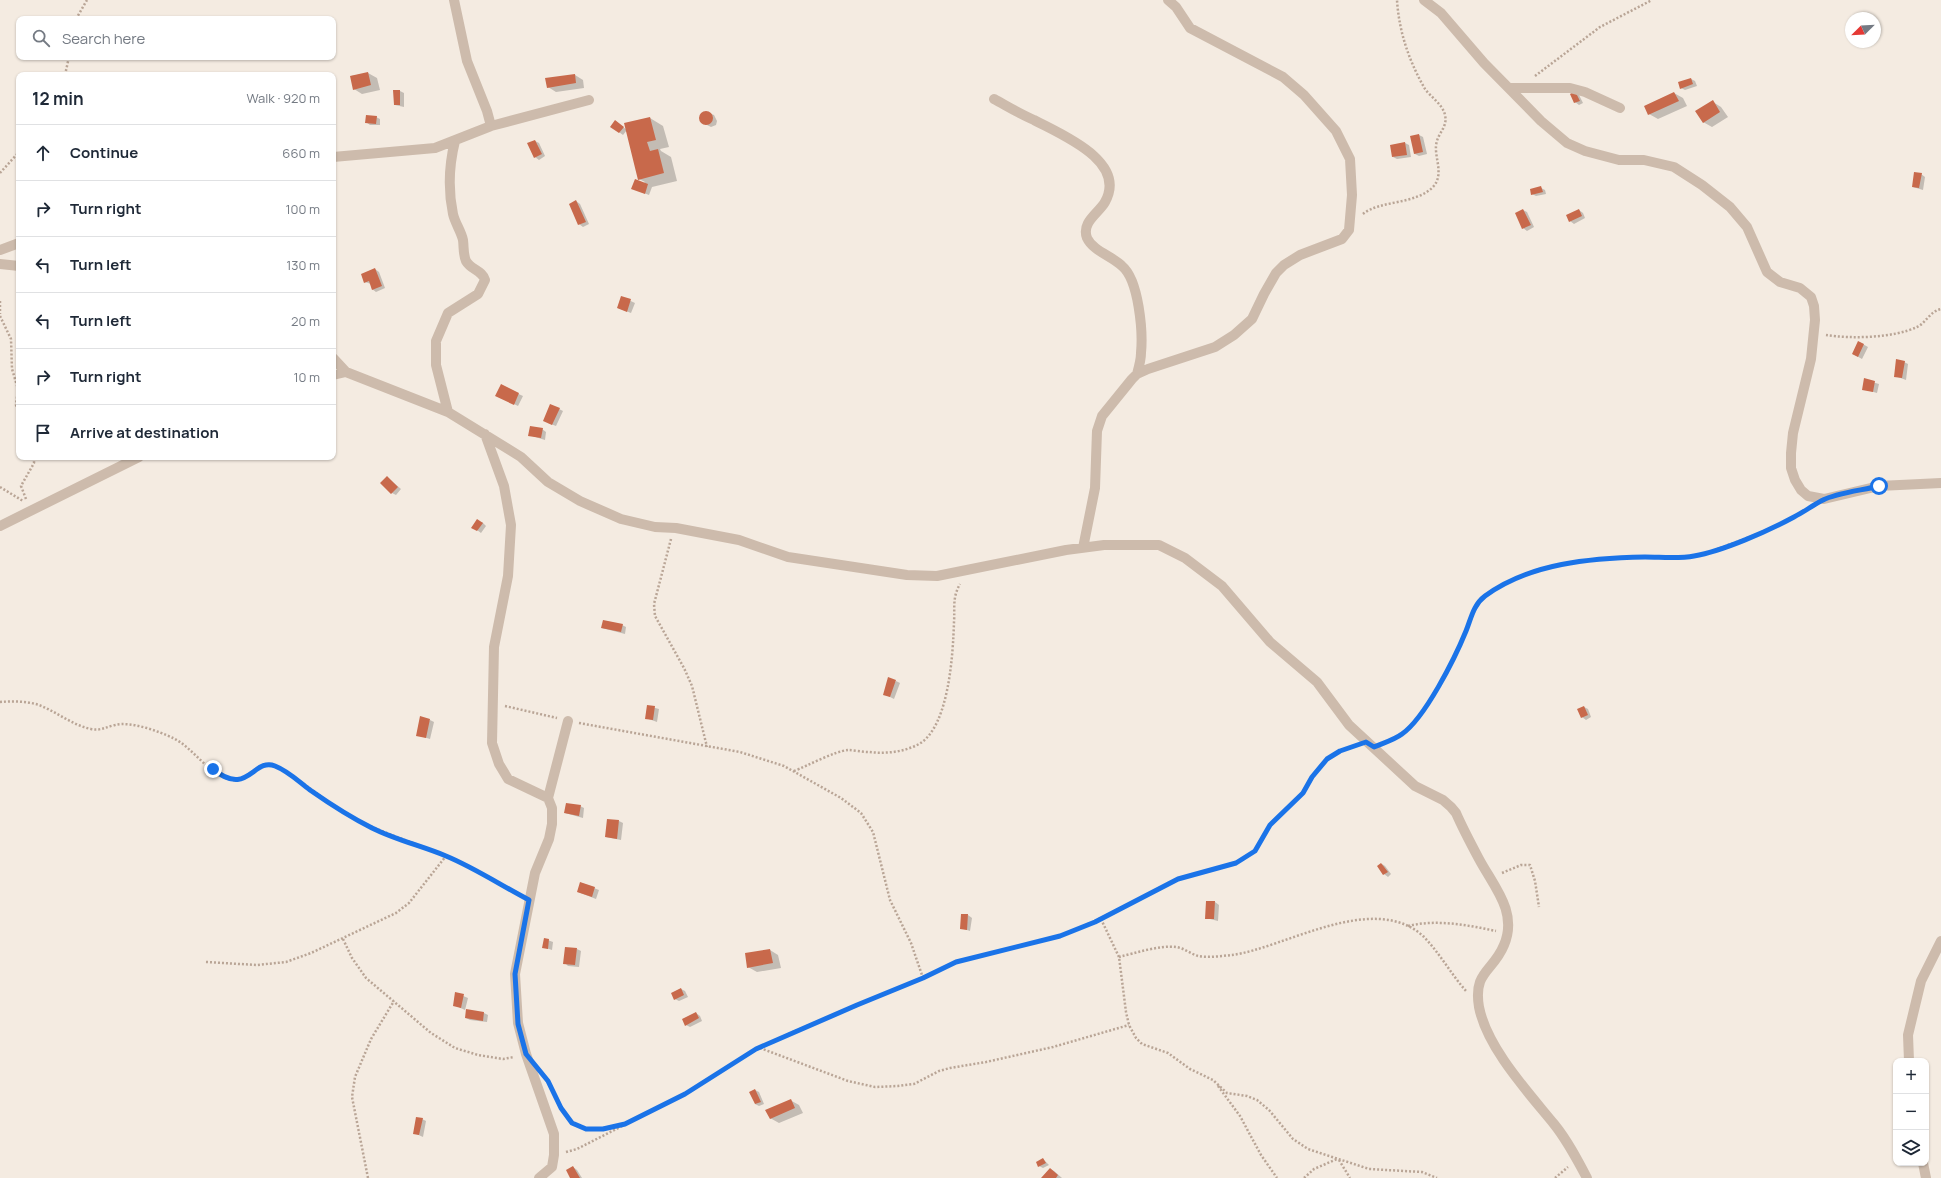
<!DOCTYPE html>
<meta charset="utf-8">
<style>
body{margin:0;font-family:Manrope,sans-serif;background:#f6f6f7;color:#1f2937}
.controls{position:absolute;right:12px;bottom:12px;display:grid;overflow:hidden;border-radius:8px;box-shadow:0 1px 3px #0004}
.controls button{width:36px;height:36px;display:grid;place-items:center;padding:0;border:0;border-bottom:1px solid #e0e1e3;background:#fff;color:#1f2937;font:20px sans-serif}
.compass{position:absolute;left:1845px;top:12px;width:36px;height:36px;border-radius:50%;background:#fff;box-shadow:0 1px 3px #0004;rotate:246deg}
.stop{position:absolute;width:12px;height:12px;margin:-9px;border:3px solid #1a73e8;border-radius:50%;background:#fff}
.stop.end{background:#1a73e8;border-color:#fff;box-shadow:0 1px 4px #0008}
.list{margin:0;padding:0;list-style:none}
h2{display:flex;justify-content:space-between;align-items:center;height:52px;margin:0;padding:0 16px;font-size:17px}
h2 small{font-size:13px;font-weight:400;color:#747a83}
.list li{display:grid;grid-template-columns:26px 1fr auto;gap:12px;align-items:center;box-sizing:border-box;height:56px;padding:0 16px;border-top:1px solid #e0e1e3}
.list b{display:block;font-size:15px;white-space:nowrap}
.list em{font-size:13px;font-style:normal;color:#747a83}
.icon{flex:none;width:22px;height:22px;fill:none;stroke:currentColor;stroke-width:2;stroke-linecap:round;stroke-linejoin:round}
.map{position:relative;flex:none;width:1941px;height:1178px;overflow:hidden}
.search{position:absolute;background:#fff;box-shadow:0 1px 3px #0004;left:16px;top:16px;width:320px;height:44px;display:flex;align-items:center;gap:10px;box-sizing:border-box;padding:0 14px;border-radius:8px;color:#747a83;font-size:15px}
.panel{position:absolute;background:#fff;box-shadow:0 1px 3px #0004;left:16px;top:72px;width:320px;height:388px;border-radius:8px}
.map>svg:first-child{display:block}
.shadow{fill:#0003}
.building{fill:#c8694b}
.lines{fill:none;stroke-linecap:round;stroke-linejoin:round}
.path{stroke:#b9a596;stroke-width:2.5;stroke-dasharray:2 2;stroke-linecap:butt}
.minor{stroke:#cdbbac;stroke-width:10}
.route{stroke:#1a73e8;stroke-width:5}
</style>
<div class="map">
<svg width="1941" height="1178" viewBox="0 0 1941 1178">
<rect width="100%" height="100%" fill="#f4ebe1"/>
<path class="shadow" d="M 368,73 L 377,78 L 380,90 L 362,94 L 354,89 L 351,76 Z
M 575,75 L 583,80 L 584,88 L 556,92 L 548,87 Z
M 1691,79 L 1695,81 L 1697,86 L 1685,90 L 1681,88 Z
M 400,91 L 404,93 L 404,107 L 395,105 Z
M 1674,93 L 1683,98 L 1687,106 L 1658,119 L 1649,114 Z
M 1571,94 L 1579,95 L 1583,103 L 1579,105 L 1575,102 Z
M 1713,102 L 1721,107 L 1728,117 L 1712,127 L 1703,122 Z
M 706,112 L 714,115 L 717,121 L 716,125 L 711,127 L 701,122 L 702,114 Z
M 376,117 L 380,119 L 380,125 L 370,125 L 366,122 Z
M 650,118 L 663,126 L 669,147 L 660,149 L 661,151 L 671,157 L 677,181 L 652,187 L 649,195 L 636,190 L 645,182 L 639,179 L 627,130 L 623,135 L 612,127 L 619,125 L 626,129 Z
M 1419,135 L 1423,137 L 1427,154 L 1419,156 L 1415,154 L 1411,137 Z
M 535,141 L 539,143 L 545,156 L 539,160 L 535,157 Z
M 1405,143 L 1409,145 L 1411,157 L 1397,159 L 1393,157 Z
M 1921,174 L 1925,177 L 1923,190 L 1913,187 Z
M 1541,188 L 1545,190 L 1546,194 L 1536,196 L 1532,194 Z
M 576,201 L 580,204 L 589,224 L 583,227 L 579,224 Z
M 1523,210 L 1527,212 L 1534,227 L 1527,231 L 1523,228 Z
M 1579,210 L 1583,213 L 1585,218 L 1574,224 L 1570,221 Z
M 375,269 L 379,272 L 385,288 L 376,292 L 372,289 L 371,284 L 365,282 Z
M 622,297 L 635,303 L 631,313 L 618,308 Z
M 1859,342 L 1868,347 L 1862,359 L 1853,354 Z
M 1904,362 L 1908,364 L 1906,380 L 1895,376 Z
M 1865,380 L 1879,384 L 1877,393 L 1863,389 Z
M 501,386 L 523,396 L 518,406 L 500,397 Z
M 559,409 L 563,411 L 556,426 L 548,423 Z
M 542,429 L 546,432 L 545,440 L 529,435 Z
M 387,477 L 401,489 L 396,495 L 392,493 Z
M 482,522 L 486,526 L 481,533 L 473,527 Z
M 622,625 L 626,627 L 625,634 L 602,628 Z
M 896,681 L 900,683 L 894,699 L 884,694 Z
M 648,706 L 659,709 L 657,722 L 646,718 Z
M 1584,707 L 1588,709 L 1591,717 L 1586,720 L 1582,717 Z
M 430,720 L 434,722 L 430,739 L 417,735 Z
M 580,806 L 584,808 L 583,818 L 565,813 Z
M 619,821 L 623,823 L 621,840 L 606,837 Z
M 1382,864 L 1385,866 L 1391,874 L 1388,877 L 1384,874 Z
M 581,883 L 599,890 L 596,899 L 578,892 Z
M 1215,902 L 1219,905 L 1218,921 L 1206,918 Z
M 968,915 L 972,918 L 970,931 L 961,928 Z
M 545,939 L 553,942 L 552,950 L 543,947 Z
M 577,949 L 581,951 L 579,967 L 568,966 L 565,963 Z
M 770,950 L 778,955 L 781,968 L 757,972 L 748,967 Z
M 681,989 L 685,991 L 688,997 L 679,1001 L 675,999 Z
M 456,993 L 468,998 L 465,1010 L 454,1005 Z
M 484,1013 L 488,1015 L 487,1022 L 470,1020 L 466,1018 Z
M 696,1013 L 700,1016 L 702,1021 L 690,1027 L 686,1025 Z
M 755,1090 L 759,1092 L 764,1104 L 759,1106 L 755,1104 Z
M 790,1100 L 799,1105 L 803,1113 L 779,1123 L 770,1118 Z
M 422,1119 L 426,1121 L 423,1137 L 414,1133 Z
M 1043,1159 L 1049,1165 L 1043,1168 L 1039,1166 Z
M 573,1167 L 577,1170 L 582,1178 L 571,1178 Z
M 1050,1169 L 1054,1171 L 1062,1178 L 1042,1178 Z"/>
<path class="building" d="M 368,72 L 371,85 L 353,90 L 350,76 Z
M 575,74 L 576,83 L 547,88 L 545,78 Z
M 1691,78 L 1693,84 L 1680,89 L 1678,82 Z
M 393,90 L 400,90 L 400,105 L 394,105 Z
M 1575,91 L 1580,101 L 1574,103 L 1570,94 Z
M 1674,92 L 1679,101 L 1648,115 L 1644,106 Z
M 1713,100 L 1720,112 L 1703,123 L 1695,111 Z
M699 118a7 7 0 1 1 14 0a7 7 0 1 1-14 0Z
M 366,115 L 377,116 L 376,124 L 365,123 Z
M 650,117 L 656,140 L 647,142 L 650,151 L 658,149 L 664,173 L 638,180 L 624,123 Z
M 615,120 L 624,127 L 619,133 L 610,127 Z
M 1419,134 L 1423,152 L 1414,154 L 1410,136 Z
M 535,140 L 542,154 L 534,158 L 527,143 Z
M 1405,142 L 1407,155 L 1392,157 L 1390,145 Z
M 1914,172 L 1922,173 L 1919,188 L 1912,187 Z
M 635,179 L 648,184 L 645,194 L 631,189 Z
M 1541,186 L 1543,192 L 1531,195 L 1530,189 Z
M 576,200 L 586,222 L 578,225 L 569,204 Z
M 1523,209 L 1531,225 L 1522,229 L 1515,213 Z
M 1579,209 L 1582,216 L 1569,222 L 1566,215 Z
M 375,268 L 382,286 L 372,290 L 369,281 L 364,283 L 361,274 Z
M 621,296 L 631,299 L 627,312 L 617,308 Z
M 1858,341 L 1864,344 L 1858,357 L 1852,354 Z
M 1896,359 L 1905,361 L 1902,378 L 1894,377 Z
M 1864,378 L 1875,381 L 1873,392 L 1862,390 Z
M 501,384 L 519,393 L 514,405 L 495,396 Z
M 550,404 L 560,408 L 552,425 L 543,421 Z
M 530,426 L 543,428 L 541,438 L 528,436 Z
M 387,476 L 398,487 L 391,494 L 380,483 Z
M 477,519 L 483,523 L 477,531 L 471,528 Z
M 603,620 L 623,624 L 621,632 L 601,628 Z
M 888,677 L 896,680 L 890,697 L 883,695 Z
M 647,705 L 655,706 L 653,720 L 645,719 Z
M 1584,706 L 1588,715 L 1581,718 L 1577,709 Z
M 420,716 L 430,719 L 426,738 L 416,736 Z
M 566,803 L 581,805 L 579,816 L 564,813 Z
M 607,819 L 619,820 L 617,839 L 605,837 Z
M 1381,863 L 1388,872 L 1383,875 L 1377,866 Z
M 580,882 L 595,887 L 592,897 L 577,892 Z
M 1206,901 L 1215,901 L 1214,919 L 1205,919 Z
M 961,914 L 968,914 L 967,930 L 960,929 Z
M 544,938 L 549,939 L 548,949 L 542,948 Z
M 565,947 L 577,948 L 575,965 L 563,964 Z
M 770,949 L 773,963 L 747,968 L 745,953 Z
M 681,988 L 684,995 L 674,1000 L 671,993 Z
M 455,992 L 464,994 L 461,1008 L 453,1006 Z
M 466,1009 L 484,1012 L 483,1021 L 465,1018 Z
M 696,1012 L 699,1018 L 685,1026 L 682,1019 Z
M 755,1089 L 761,1102 L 755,1104 L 749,1092 Z
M 791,1099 L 795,1108 L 770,1119 L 765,1110 Z
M 416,1117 L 423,1118 L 419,1135 L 413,1134 Z
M 1043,1158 L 1046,1163 L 1038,1167 L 1036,1162 Z
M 573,1166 L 580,1178 L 570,1178 L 566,1170 Z
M 1050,1168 L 1058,1175 L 1056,1178 L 1041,1178 Z"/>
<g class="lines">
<path class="path" d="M 76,19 L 87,0
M 65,75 L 69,57
M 1535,76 L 1600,27 L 1652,0
M 0,173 L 19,152
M 1363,214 C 1380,200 1415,205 1433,187 C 1444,175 1435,159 1436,146 C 1437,133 1448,128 1445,115 C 1443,105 1431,97 1425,89 C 1409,61 1399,32 1397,0
M 0,301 L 0,314
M 0,316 L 11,339 L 12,369 L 18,389 L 16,405 L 19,411
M 1826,335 C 1851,339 1894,338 1917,327 C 1926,323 1930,311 1941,309
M 0,487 L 23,501
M 26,499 L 21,486 L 34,463 L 34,457
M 671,539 L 654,604 L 655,616 L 684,668 L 692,686 L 707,747
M 0,702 C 13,701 27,701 39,705 C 57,712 72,725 91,729 C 100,731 106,727 115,725 C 131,721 158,731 173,738 C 194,748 208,775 232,780 C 247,783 256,763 270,764 C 281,765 330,804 343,812 C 377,832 411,841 446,856 C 471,867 495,882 518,894
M 505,706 L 557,718
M 579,723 L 740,752 L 784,766 L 841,798 L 861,813 L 873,832 L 890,900 L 911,943 L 923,978
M 1386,742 C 1391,739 1397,738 1402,734 C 1427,717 1453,660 1466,632 C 1473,616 1475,602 1491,592 C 1535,562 1593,558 1645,557 C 1661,557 1678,558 1693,556 C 1705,555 1717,549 1728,545 C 1756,535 1783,524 1808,509
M 794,771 C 807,766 835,751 848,750 C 854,750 862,752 869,752 C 886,754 904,752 919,744 C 949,727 953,654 954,622 C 955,608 952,598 960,584
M 1502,873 L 1521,865 L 1530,865 L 1535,881 L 1539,907
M 1101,919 L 1119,957 L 1126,1012 L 1129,1025 L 1136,1038 L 1142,1044 L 1168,1053 L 1190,1069 L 1213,1080 L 1227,1093 L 1247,1096 L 1257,1100 L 1269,1110 L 1293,1139 L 1308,1149 L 1369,1169 L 1422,1172 L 1437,1178
M 1408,926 C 1437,919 1467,925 1496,931
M 343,939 L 352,958 L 366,978 L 431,1033 L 455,1048 L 478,1055 L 503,1059 L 514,1057
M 1119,957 C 1135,953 1160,945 1176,947 C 1184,948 1191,954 1198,956 C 1209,958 1221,956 1232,955 C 1285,948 1373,891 1423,936 C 1439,952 1451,974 1466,991
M 206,962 L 257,965 L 286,962 L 311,953 L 396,913 L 409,903 L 446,856
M 760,1048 L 848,1081 L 875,1087 L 898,1086 L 914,1084 L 939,1071 L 950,1068 L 986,1062 L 1053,1047 L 1129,1025
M 1218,1086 L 1240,1116 L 1261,1155 L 1277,1178
M 556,1099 C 573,1133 587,1132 621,1125
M 566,1152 L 577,1149 L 685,1094 L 757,1049 L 795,1031 L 923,978 L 956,962 L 1060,936 L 1095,921 L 1178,879 L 1236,863 L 1255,851 L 1270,825 L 1303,793 L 1313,777 L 1327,759 L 1340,751 L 1354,746
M 1339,1160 L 1350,1178
M 368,1178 L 352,1097 L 355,1077 L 371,1039 L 394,1001
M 1304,1178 L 1314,1169 L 1337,1159
M 1555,1178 L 1568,1167"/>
<path class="minor" d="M 454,0 L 467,61 L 487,111 L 491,126
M 1424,0 L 1441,13 L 1484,63 L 1541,121 L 1567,143 L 1585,151 L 1619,160 L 1644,160 L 1674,167 L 1702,185 L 1730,207 L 1747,227 L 1767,272 L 1780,282 L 1800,288 L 1811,297 L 1814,306 L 1815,320 L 1811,359 L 1793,433 L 1791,453 L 1791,468 L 1795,480 L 1801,490 L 1808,496 L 1824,499 L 1879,486 L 1941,483
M 1509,88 L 1570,88 L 1585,92 L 1620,108
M 994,99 C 1007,106 1020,114 1034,120 C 1060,134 1128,161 1105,202 C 1099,213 1081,222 1087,238 C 1093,251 1112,256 1122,266 C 1139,280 1143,332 1141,353 C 1141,360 1139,367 1137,374
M 333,157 L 435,148 L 491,126 L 589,100
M 0,250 L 19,243
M 0,264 L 19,266
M 333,358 L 346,372
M 333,375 L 346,372 L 448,412 L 521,457 L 548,482 L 580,501 L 621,519 L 655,527 L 676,528 L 739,540 L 788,557 L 907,575 L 937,576 L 1066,550 L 1104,545 L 1159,545 L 1185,558 L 1222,586 L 1270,642 L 1317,682 L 1349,725 L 1415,786 L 1443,800 L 1451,807 L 1456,813 C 1463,829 1471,844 1479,859 C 1494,887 1518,912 1504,945 C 1493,972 1473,971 1479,1007 C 1487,1048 1528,1092 1554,1124 C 1567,1140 1577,1159 1587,1178
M 448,412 L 436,365 L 436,341 L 448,313 L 478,294 L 485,280 C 482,270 471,270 466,261 C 463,254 464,248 463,240 C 461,231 455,223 453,214 C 448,190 449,165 455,141
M 485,434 L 504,486 L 511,525 L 508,576 L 494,647 L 492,743 L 499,764 L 508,779 L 548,798 L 552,808 L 552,824 L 549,839 L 535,873 L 515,974 L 518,1023 L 526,1054 L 554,1134 L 554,1155 L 552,1167 L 539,1178
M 0,526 L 139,457
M 1083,548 L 1095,488 L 1097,431 L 1102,416 L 1132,379 L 1137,374 L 1148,369 L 1215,347 L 1234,335 L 1252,319 L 1264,294 L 1276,273 L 1284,265 L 1300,255 L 1342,239 L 1349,230 L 1352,195 L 1350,159 L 1336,131 L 1304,95 L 1283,77 L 1190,28 L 1176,7 L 1168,0
M 548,798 L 568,721
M 1909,1061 L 1908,1035 L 1921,981 L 1941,941
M 1923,1163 L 1926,1178"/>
</g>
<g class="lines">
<path class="route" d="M 213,769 C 248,798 253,757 275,766 C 288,771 298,781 310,790 C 330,804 350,817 372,828 C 396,840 422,846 446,856 C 475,868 502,886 529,900 L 515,974 L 518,1024 L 526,1054 L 548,1081 L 561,1108 L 572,1123 L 586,1129 L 603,1129 L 625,1124 L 685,1094 L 756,1049 L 857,1005 L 923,978 L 956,962 L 1060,936 L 1095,922 L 1178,879 L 1236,863 L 1255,851 L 1270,825 L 1303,793 L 1312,777 L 1327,759 L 1340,751 L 1366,742 L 1374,747 C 1383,743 1394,740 1402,734 C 1425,718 1455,658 1466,631 C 1471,619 1473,605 1485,596 C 1530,563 1591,558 1645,557 C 1661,557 1679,559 1694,556 C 1723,551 1768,531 1794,517 C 1804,512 1813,505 1823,500 C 1836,493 1864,490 1879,486"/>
</g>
</svg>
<div class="controls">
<button>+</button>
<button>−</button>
<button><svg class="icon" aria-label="layers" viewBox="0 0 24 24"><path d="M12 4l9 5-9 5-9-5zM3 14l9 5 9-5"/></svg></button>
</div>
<svg class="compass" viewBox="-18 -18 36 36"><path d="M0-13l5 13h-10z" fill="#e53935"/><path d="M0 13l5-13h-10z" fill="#747a83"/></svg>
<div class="stop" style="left:1879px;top:486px"></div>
<div class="stop end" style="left:213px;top:769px"></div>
<div class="search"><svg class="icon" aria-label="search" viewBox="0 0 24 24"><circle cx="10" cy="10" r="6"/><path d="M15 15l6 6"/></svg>Search here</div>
<section class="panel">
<h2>12 min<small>Walk · 920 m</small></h2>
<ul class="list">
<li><svg class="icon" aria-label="ahead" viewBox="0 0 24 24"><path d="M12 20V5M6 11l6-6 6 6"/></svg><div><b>Continue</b></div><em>660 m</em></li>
<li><svg class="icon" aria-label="right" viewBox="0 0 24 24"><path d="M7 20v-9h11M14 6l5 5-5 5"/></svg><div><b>Turn right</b></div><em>100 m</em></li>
<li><svg class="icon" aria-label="left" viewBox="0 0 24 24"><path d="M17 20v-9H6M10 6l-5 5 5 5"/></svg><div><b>Turn left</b></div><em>130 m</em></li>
<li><svg class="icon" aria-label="left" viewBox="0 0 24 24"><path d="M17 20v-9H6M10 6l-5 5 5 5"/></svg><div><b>Turn left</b></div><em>20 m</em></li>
<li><svg class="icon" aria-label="right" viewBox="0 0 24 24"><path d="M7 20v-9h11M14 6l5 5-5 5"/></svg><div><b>Turn right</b></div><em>10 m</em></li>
<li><svg class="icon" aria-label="arrive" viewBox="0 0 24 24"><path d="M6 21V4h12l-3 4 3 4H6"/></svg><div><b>Arrive at destination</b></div></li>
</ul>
</section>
</div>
